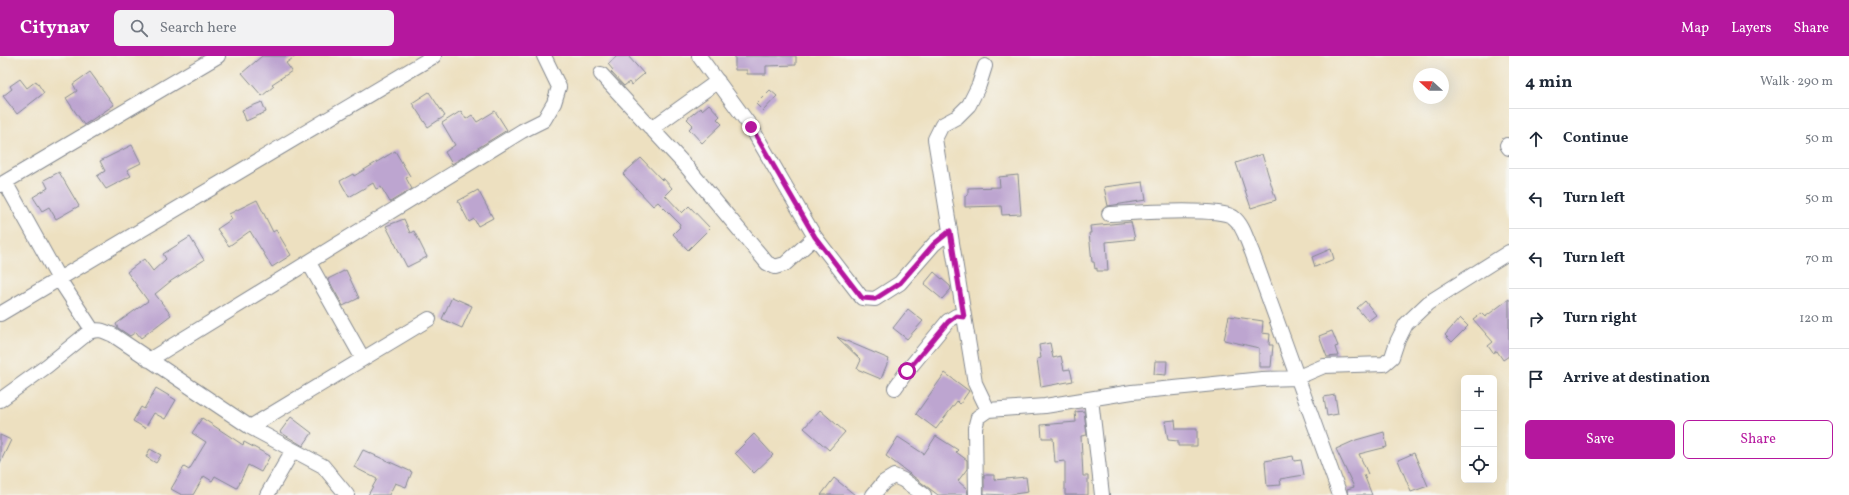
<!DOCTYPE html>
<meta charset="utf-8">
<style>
body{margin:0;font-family:Vollkorn,serif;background:#f2f2f3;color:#1f2937}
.controls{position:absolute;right:12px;bottom:12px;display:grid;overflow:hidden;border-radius:6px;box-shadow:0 4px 16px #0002}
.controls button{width:36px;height:36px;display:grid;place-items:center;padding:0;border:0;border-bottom:1px solid #e0e1e3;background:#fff;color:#1f2937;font:20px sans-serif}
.compass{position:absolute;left:1413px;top:12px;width:36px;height:36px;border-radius:50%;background:#fff;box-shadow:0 4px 16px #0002;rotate:291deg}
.stop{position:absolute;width:12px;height:12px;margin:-9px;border:3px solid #b5179e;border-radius:50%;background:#fff}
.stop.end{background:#b5179e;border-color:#fff;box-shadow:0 1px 4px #0008}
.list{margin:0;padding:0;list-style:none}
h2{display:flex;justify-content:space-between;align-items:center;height:52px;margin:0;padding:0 16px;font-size:17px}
h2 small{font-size:13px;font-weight:400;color:#747a83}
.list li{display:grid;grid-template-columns:26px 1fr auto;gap:12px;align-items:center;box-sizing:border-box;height:60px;padding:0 16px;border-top:1px solid #e0e1e3}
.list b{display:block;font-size:15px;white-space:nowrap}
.list em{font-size:13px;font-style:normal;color:#747a83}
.actions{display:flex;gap:8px;padding:12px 16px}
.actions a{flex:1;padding:9px 0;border:1px solid #b5179e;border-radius:6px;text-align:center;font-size:14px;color:#b5179e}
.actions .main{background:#b5179e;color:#fff}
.icon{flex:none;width:22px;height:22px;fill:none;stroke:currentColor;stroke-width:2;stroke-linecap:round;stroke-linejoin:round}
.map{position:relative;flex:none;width:1509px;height:439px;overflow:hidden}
header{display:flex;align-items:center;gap:24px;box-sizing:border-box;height:56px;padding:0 20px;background:#b5179e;color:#fff}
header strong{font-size:19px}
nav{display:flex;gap:22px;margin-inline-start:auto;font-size:14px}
.search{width:280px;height:36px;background:#f2f2f3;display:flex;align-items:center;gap:10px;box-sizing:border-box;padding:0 14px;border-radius:6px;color:#747a83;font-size:15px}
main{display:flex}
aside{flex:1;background:#fff}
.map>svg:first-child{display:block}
.building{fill:#bda5d0}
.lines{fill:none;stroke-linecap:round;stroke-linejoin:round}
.minor-casing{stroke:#84888f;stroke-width:16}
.minor{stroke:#fff;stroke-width:14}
.route{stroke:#b5179e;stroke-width:5}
</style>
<header>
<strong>Citynav</strong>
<div class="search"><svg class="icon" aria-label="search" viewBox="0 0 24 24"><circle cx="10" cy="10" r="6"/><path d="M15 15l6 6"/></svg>Search here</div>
<nav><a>Map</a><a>Layers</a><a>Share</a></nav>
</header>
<main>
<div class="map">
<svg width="1509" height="439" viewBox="0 0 1509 439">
<rect width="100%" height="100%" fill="#f6f6f2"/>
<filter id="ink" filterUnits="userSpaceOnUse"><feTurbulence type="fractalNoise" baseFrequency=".025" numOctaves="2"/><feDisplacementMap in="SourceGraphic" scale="8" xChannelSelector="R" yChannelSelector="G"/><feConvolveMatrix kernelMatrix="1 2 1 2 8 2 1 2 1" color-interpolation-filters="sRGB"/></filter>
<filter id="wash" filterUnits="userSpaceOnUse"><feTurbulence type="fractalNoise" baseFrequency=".012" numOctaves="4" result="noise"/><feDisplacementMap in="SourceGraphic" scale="16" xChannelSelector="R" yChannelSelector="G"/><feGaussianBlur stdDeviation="0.9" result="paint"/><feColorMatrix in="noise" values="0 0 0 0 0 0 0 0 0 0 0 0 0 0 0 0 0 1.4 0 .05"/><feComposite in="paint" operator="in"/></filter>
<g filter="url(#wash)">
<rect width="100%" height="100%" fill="#ede0c0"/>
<g id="blocks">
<path class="building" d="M 262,0 L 296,0 L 286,7 L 292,15 L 272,28 L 274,30 L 262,40 L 242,17 Z
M 617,0 L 628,0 L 644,18 L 631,29 L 629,26 L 624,30 L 611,16 L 613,14 L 608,8 Z
M 735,0 L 796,0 L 796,9 L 766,10 L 766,18 L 747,18 L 747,14 L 735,14 Z
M 90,16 L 114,49 L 84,69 L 66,42 L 77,35 L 73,28 Z
M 20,23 L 27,32 L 36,25 L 44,37 L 17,58 L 3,40 L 12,33 L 10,30 Z
M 770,34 L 777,40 L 763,55 L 756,48 Z
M 429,36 L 445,60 L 428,71 L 412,47 Z
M 262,46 L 266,56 L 246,65 L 242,54 Z
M 709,48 L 720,60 L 717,63 L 722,68 L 702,87 L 689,73 L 693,69 L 687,63 L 700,52 L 702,54 Z
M 461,55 L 466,63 L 472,59 L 477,66 L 495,55 L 507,74 L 452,108 L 445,96 L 455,89 L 442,67 Z
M 132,89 L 141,107 L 127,114 L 131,120 L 106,133 L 97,120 L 105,115 L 100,105 Z
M 395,95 L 410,120 L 406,122 L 412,133 L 390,146 L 381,131 L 376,133 L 373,127 L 349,141 L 340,125 L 353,118 L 354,120 Z
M 1262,98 L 1276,144 L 1251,152 L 1236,107 Z
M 641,102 L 662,124 L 663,122 L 672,132 L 665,139 L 682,157 L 689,150 L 710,172 L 688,194 L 673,178 L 680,171 L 679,170 L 680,168 L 658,146 L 653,150 L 623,118 Z
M 59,116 L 79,150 L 56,163 L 49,151 L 42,155 L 33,141 L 48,132 L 44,124 Z
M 1018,119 L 1021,158 L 1002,159 L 1001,150 L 965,151 L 965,140 L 968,139 L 968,132 L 1000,131 L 999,121 Z
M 1143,126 L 1146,144 L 1108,150 L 1104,131 Z
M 478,134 L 493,162 L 478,170 L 474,163 L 469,166 L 458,145 Z
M 257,144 L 273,176 L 276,174 L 291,199 L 272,211 L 250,175 L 229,190 L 217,173 L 232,163 L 229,158 Z
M 404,163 L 410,177 L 414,175 L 427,201 L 407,211 L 386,170 Z
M 1131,166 L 1135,183 L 1106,186 L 1108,215 L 1097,215 L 1097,212 L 1095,213 L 1094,206 L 1092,206 L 1089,177 L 1091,177 L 1090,170 Z
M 190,181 L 204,204 L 171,225 L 155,238 L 171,259 L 141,282 L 136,276 L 130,280 L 118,272 L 116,268 L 148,245 L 127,216 L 144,203 L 153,215 L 166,203 L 163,198 Z
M 1331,193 L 1334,203 L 1315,211 L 1312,201 Z
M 346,214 L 359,242 L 343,250 L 328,223 Z
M 934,216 L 950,230 L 951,233 L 942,243 L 924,228 Z
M 452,241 L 472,250 L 462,272 L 442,263 Z
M 1509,243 L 1509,300 L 1503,304 L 1497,295 L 1493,297 L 1488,290 L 1493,286 L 1473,263 L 1481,257 L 1485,261 Z
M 1365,245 L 1376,259 L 1368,265 L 1357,252 Z
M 908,253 L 923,265 L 907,283 L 893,272 Z
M 1229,260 L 1263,265 L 1262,277 L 1270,278 L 1269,289 L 1273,289 L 1271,311 L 1259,311 L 1259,292 L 1224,284 Z
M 1460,262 L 1468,270 L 1452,286 L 1445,279 Z
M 1332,275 L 1338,290 L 1335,291 L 1338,300 L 1327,301 L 1319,280 Z
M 837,281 L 889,303 L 881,323 L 857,313 L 861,304 Z
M 1050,287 L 1053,302 L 1061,300 L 1064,314 L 1070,313 L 1073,325 L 1041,331 L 1037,303 L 1041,302 L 1039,289 Z
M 1155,305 L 1167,305 L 1166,319 L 1154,318 Z
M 945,317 L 969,335 L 960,348 L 957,345 L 936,373 L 916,358 Z
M 156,332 L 176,344 L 165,363 L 154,357 L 145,372 L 133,365 L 141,351 L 144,353 Z
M 1335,339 L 1338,358 L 1327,360 L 1324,341 Z
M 820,354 L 845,376 L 829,394 L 804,372 Z
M 1084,355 L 1087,379 L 1081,380 L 1083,420 L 1088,420 L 1088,439 L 1065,439 L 1065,405 L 1055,406 L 1053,382 L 1042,382 L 1041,369 L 1076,366 L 1075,356 Z
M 291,361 L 312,377 L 303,390 L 280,376 Z
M 202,362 L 243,389 L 244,386 L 270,400 L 261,416 L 248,409 L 237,432 L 215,420 L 212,425 L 204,420 L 193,439 L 182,439 L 171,433 L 184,411 L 189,414 L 206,386 L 192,377 Z
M 1175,364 L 1176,373 L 1197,373 L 1197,390 L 1178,390 L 1178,385 L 1168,384 L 1165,365 Z
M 1384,376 L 1387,391 L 1359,398 L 1368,418 L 1364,419 L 1372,439 L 1348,439 L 1347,433 L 1354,431 L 1336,393 L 1356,384 Z
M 754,378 L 773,399 L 754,417 L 735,397 Z
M 0,379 L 11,384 L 0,407 Z
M 936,380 L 958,394 L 956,396 L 967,404 L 967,413 L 958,425 L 967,433 L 968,439 L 938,439 L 886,400 L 898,381 L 924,398 Z
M 150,393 L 161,399 L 156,407 L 146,401 Z
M 363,394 L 412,416 L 406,431 L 395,427 L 389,439 L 368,439 L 377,423 L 354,411 Z
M 1414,397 L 1428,430 L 1411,436 L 1398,404 Z
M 1293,400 L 1294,405 L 1301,404 L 1304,419 L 1280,423 L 1281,429 L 1267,430 L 1265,405 Z
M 984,419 L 994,419 L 994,424 L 1026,421 L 1028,436 L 1007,439 L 984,438 Z
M 834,422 L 855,439 L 821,439 Z"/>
</g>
</g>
<g filter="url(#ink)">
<use href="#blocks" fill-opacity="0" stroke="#84888f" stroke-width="1"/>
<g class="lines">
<defs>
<path id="minor" d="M 699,0 L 751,71 L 815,181 L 862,242 L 875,243 L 900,227 L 934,188 L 950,175
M 985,10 L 979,29 L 969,49 L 957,61 L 942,69 L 935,83 L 975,327 L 988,354
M 601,18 L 686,110 L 767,207 L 775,211 L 785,208 L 815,181
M 651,73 L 718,25
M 1507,89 L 1509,92
M 5,126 L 59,223 L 93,275
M 0,129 L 218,0
M 1109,158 C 1132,157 1218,151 1233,161 C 1243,168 1247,185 1252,196 L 1340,439
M 309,207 L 363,303
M 0,258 L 434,0
M 149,304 L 522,75 L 544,64 L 554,47 L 559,31 L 544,0
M 895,332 L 907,315 L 948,265 L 956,260 L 964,261
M 1091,343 L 1102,439
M 0,344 L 47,310 L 89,276 C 99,272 104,275 113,279 L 250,371 L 323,410 L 347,439
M 250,371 L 429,263
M 267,439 L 293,394
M 873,439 L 884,426 L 894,420 L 903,424 L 924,439
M 976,439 L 975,372 L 978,361 L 988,354 L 1045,350 L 1132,336 L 1195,330 L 1262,323 L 1296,322 L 1324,310 L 1384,308 L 1392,301 L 1397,286 L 1406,268 L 1428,247 L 1509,196"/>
</defs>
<use href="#minor" class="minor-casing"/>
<use href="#minor" class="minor"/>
</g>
</g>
<g class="lines" filter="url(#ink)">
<path class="route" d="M 751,71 L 815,181 L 862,242 L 875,243 L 900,227 L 934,188 L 950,175 L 964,261 L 956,260 L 948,266 L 907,315"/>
</g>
</svg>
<div class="controls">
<button>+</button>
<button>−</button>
<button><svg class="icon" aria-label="locate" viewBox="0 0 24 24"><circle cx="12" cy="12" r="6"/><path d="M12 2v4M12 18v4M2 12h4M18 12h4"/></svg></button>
</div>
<svg class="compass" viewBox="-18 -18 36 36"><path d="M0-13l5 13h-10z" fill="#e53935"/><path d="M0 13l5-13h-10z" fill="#747a83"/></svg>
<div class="stop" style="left:907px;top:315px"></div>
<div class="stop end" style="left:751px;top:71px"></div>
</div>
<aside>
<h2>4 min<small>Walk · 290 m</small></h2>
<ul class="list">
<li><svg class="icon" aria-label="ahead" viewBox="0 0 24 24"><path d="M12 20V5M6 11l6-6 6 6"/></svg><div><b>Continue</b></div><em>50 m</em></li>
<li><svg class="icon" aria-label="left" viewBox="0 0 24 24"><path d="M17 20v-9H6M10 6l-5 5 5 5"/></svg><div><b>Turn left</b></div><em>50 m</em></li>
<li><svg class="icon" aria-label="left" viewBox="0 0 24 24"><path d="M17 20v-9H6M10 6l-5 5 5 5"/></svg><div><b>Turn left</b></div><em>70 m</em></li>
<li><svg class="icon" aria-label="right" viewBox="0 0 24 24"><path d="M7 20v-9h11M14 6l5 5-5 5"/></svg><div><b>Turn right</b></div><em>120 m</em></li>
<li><svg class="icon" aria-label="arrive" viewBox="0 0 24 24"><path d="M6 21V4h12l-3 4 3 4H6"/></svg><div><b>Arrive at destination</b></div></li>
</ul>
<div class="actions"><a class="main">Save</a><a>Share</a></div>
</aside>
</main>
